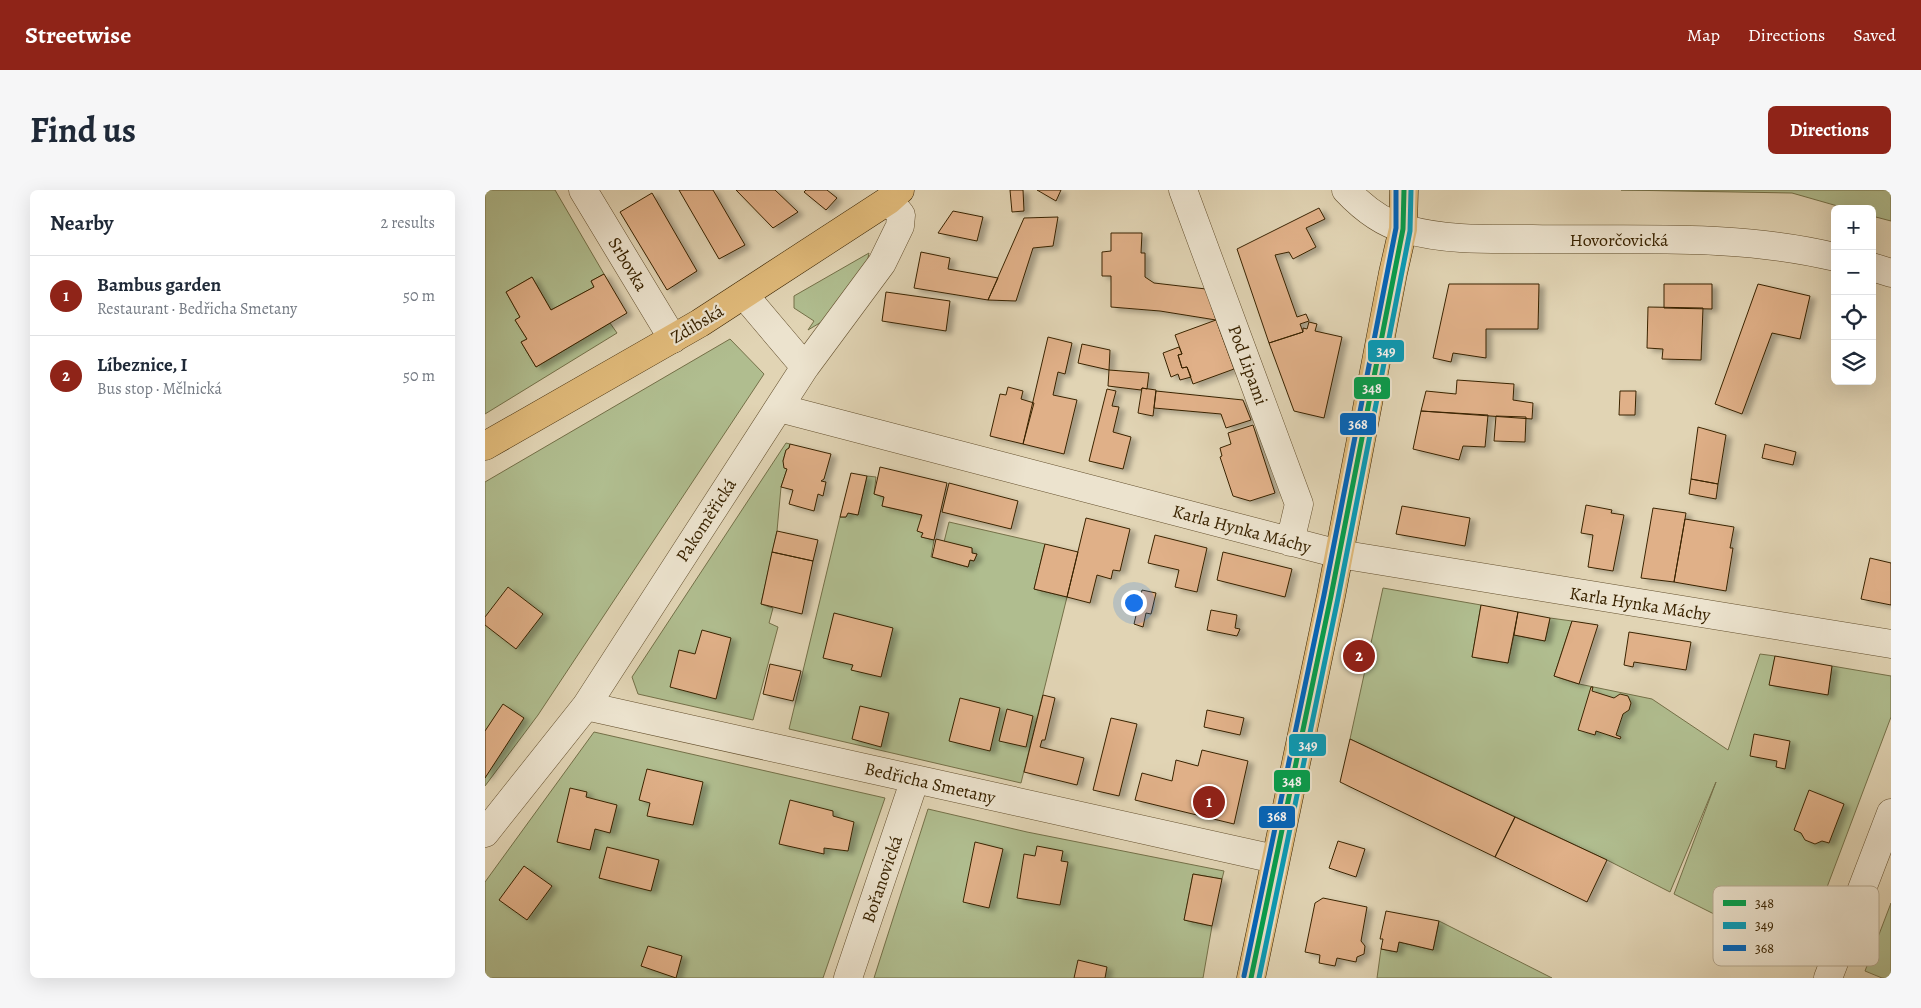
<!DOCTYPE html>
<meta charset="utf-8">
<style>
body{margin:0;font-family:Alegreya,serif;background:#f6f6f7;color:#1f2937}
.controls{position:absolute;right:15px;top:15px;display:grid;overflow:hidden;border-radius:8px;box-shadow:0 5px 20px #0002}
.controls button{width:45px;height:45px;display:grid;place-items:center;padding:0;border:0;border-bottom:1px solid #e0e1e3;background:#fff;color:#1f2937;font:25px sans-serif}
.you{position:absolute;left:648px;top:412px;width:18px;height:18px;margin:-12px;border:4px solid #fff;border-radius:50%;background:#1a73e8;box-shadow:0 0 0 8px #1a73e833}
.badge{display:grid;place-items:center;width:32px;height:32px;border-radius:50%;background:#8f2418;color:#fff;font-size:16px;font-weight:700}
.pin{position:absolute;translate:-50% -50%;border:2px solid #fff;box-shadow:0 1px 5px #0006}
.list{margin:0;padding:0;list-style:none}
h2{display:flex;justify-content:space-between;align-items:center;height:65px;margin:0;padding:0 20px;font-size:21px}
h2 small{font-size:16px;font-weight:400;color:#747a83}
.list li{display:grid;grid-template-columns:32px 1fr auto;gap:15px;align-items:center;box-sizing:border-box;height:80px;padding:0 20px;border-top:1px solid #e0e1e3}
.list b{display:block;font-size:19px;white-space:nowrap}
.list p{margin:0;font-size:16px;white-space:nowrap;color:#747a83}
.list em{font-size:16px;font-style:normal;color:#747a83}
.icon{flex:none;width:28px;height:28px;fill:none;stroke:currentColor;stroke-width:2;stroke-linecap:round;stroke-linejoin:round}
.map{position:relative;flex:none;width:1406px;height:788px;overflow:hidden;border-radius:8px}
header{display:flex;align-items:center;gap:30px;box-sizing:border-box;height:70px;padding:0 25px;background:#8f2418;color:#fff}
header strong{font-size:24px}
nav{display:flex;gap:28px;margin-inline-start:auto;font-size:18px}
.intro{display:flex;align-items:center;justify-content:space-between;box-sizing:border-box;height:120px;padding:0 30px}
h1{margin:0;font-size:35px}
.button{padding:12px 22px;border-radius:8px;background:#8f2418;color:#fff;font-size:18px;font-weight:700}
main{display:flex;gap:30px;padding:0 30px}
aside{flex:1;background:#fff;border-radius:8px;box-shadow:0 5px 20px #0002}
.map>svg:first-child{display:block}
.green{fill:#b0bd8f;stroke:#747048}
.building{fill:#e0b088;stroke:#392300;filter:url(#shadow)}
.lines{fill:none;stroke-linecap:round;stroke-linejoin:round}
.minor-casing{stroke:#634f2d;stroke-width:29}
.major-casing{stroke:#392300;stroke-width:29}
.minor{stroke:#ece3ce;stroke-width:28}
.major{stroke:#e0ba7a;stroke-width:28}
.bus-1-casing{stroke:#ece3ce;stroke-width:9}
.bus-2-casing{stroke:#ece3ce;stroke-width:9}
.bus-3-casing{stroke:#ece3ce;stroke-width:9}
.bus-1{stroke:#039f4d;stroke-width:5}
.bus-2{stroke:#069cb9;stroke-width:5}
.bus-3{stroke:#0065bd;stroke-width:5}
.labels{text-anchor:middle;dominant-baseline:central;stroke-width:4.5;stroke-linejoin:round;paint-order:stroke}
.street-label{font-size:18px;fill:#392300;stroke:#ece3ce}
.key{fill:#ece3ce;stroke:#b6a990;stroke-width:1}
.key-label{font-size:14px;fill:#392300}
.line-badge{stroke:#ece3ce;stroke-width:2}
.badge-label{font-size:14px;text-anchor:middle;font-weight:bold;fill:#fff}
</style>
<header>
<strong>Streetwise</strong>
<nav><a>Map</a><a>Directions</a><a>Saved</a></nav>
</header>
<div class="intro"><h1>Find us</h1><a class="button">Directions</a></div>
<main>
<aside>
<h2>Nearby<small>2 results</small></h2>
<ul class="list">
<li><span class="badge">1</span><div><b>Bambus garden</b><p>Restaurant · Bedřicha Smetany</p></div><em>50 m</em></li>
<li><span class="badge">2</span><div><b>Líbeznice, I</b><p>Bus stop · Mělnická</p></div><em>50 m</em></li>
</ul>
</aside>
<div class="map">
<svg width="1406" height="788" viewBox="0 0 1406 788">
<defs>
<filter id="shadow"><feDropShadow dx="5.5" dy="3" stdDeviation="2.5" flood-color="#0004"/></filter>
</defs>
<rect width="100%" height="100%" fill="#e1d4b4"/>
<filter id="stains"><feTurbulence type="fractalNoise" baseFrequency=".004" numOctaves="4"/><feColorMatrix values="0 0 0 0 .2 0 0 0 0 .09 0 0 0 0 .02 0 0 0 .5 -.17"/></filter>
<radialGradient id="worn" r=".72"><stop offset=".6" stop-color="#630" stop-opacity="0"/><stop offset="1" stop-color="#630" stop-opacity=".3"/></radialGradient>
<path class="green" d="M 0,0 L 70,0 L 119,84 L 106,91 L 109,97 L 66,120 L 47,87 L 21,102 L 35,127 L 30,130 L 42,149 L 36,152 L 51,177 L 125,133 L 132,143 L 0,224 Z
M 1136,0 L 1406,0 L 1406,31 L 1387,26 L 1387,19 L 1363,19 L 1307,3 Z
M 384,63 L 382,73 L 343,128 L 323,140 L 329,131 L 309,118 L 309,106 Z
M 245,149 L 279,184 L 53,525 L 0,596 L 0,292 Z
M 301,253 L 305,254 L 304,258 L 301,260 L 298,271 L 302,279 L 296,297 L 292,341 L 276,414 L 288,418 L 284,433 L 293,437 L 268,530 L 153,504 L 147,487 Z
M 382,286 L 391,287 L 389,304 L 399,307 L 397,316 L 437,325 L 433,341 L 438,343 L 437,347 L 449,350 L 446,367 L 483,377 L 485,370 L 489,371 L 492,364 L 487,363 L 487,358 L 459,352 L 464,332 L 560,354 L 549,399 L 582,407 L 536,593 L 304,539 L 355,327 L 361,327 L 363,323 L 373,325 Z
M 898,398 L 996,415 L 987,467 L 1023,473 L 1029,445 L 1060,451 L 1065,428 L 1087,431 L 1069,486 L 1094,494 L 1167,509 L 1243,560 L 1275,464 L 1290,466 L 1285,495 L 1343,504 L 1347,476 L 1406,486 L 1406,527 L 1324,745 L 1235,727 L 1189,704 L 1231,592 L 1185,702 L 1122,670 L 865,549 Z
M 109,542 L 400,608 L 338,788 L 0,788 L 0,692 Z
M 443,619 L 542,642 L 739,681 L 737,689 L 708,684 L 699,730 L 727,736 L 718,788 L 389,788 Z
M 1406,713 L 1406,788 L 1397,788 L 1380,781 Z
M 954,731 L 1067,788 L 892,788 L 896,759 L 912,762 L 914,752 L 948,760 Z"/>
<path class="building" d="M 194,0 L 228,0 L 260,55 L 234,69 Z
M 251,0 L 290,0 L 313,22 L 288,38 Z
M 321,0 L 342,0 L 352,8 L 341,20 L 319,2 Z
M 525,0 L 538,0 L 539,21 L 527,22 Z
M 552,0 L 576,0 L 571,11 Z
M 167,3 L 212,81 L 182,100 L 135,22 Z
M 834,18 L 840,29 L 821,38 L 831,57 L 808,69 L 804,62 L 790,65 L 812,127 L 821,124 L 824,131 L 815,134 L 818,142 L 784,153 L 752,59 Z
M 468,21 L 498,27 L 492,51 L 453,43 Z
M 573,27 L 568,56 L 548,58 L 531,111 L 503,110 L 539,28 Z
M 626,43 L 657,43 L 656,63 L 660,63 L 660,87 L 669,93 L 721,99 L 731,130 L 675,121 L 626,117 L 626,86 L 617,86 L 617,62 L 626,61 Z
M 436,62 L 465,68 L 463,79 L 513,88 L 503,110 L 429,98 Z
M 119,84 L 142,123 L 51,177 L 36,152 L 42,149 L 30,130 L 35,127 L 21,102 L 47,87 L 66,120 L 109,97 L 106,91 Z
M 964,94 L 1054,94 L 1053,139 L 1001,139 L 1001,168 L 968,163 L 966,172 L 948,168 Z
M 1179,94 L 1227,94 L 1227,119 L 1179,118 Z
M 1273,94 L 1325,106 L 1315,149 L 1287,143 L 1257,224 L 1230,214 Z
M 401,102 L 465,111 L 461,141 L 397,131 Z
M 1163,117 L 1218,118 L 1216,170 L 1177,169 L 1178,159 L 1162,158 Z
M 731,130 L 749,179 L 708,194 L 702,177 L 697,178 L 693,165 L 697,164 L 690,145 Z
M 824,132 L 832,134 L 830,141 L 857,147 L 839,228 L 809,221 L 784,153 L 818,142 L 818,138 L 822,139 Z
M 563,147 L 587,153 L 580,184 L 573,182 L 568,205 L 592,210 L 579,264 L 538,254 Z
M 597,154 L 625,160 L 624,180 L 593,173 Z
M 694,157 L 697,164 L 693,165 L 697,178 L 702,177 L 706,187 L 695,190 L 693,184 L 686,187 L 678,163 Z
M 624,180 L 664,183 L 662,199 L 657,198 L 656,200 L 623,196 Z
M 972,190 L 1029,194 L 1028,210 L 1048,213 L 1047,229 L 936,221 L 941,201 L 971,204 Z
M 523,197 L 538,201 L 536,209 L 549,213 L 538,254 L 505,246 L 515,204 L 521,205 Z
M 657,198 L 671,200 L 668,226 L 653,223 Z
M 622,199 L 631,201 L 627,216 L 634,217 L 628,242 L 646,247 L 638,279 L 604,271 Z
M 671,201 L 758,210 L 766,230 L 741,238 L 736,224 L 669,218 Z
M 1135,201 L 1151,201 L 1150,225 L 1134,225 Z
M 936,221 L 1003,225 L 1000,257 L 978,256 L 974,270 L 928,259 Z
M 1011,226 L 1041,227 L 1040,252 L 1009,251 Z
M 768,235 L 790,303 L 765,311 L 748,306 L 735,267 L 737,266 L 735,258 L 746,254 L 743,243 Z
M 1213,237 L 1241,245 L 1233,294 L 1206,289 Z
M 305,254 L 346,264 L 339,289 L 336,291 L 341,292 L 338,306 L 333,304 L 329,321 L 304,314 L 308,300 L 296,297 L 302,279 L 299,278 L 298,271 L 301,260 L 304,258 Z
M 1280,254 L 1311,262 L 1308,275 L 1277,268 Z
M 395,277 L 462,293 L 449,350 L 436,347 L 438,343 L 432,341 L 437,325 L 397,316 L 399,307 L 389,304 Z
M 366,283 L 382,286 L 373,325 L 363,323 L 361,327 L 355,327 Z
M 1206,289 L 1233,294 L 1231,309 L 1204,304 Z
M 464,293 L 533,311 L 526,339 L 457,322 Z
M 1101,315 L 1127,320 L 1126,323 L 1139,325 L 1128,381 L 1103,377 L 1108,345 L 1096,343 Z
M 917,316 L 985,328 L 980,356 L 911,344 Z
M 1168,318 L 1201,323 L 1189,392 L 1156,388 Z
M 601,328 L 645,339 L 635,381 L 628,380 L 626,389 L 612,385 L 605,413 L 582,407 Z
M 1200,329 L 1249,337 L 1245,358 L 1248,358 L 1241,401 L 1189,392 Z
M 292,341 L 333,350 L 328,371 L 287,362 Z
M 670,345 L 722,358 L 712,402 L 690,397 L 694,380 L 663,373 Z
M 451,349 L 487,358 L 487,363 L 492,364 L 489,371 L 485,370 L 483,377 L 447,367 Z
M 560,354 L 593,362 L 582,407 L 549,399 Z
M 287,362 L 328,371 L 317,424 L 276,414 Z
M 738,362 L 807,379 L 800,407 L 732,390 Z
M 1385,368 L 1406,373 L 1406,415 L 1376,409 Z
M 23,397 L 58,424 L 31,459 L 0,435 L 0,427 Z
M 657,400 L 671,403 L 666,424 L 661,423 L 658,437 L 649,434 Z
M 996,415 L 1033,422 L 1023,473 L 987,467 Z
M 726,420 L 752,425 L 750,438 L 755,439 L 752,446 L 722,440 Z
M 1033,422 L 1065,428 L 1060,451 L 1029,445 Z
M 349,423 L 408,438 L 396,487 L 366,480 L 368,475 L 338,468 Z
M 1087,431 L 1113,435 L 1094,494 L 1069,486 Z
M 217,440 L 246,448 L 231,509 L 185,497 L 194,460 L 210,464 Z
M 1144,442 L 1206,452 L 1201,480 L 1149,472 L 1148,477 L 1139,475 Z
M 1290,466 L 1347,476 L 1343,505 L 1284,495 Z
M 285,474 L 316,481 L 308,511 L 278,504 Z
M 1106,497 L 1108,497 L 1107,501 L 1129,508 L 1135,504 L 1143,506 L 1146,513 L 1144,520 L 1138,524 L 1131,545 L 1136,547 L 1135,549 L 1111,541 L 1110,545 L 1093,540 Z
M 558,505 L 570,508 L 560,550 L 557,550 L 555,557 L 599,568 L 592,595 L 539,582 Z
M 475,508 L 515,518 L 505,561 L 464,551 Z
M 18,514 L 39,528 L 0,588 L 0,541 Z
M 375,516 L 404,523 L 396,557 L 367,549 Z
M 522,519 L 548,526 L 541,557 L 514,551 Z
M 722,520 L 759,528 L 755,545 L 719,537 Z
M 626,528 L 652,534 L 634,606 L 608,600 Z
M 1269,544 L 1305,551 L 1300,579 L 1291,577 L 1292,571 L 1265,566 Z
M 865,549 L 1030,627 L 1010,667 L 855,592 Z
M 717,560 L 763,571 L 749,634 L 650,610 L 657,583 L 687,591 L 691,570 L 713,576 Z
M 162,579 L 218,592 L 208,635 L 162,626 L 165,613 L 154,610 Z
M 85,598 L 102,602 L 101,607 L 132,615 L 125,643 L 110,639 L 105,660 L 72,652 Z
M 1324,600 L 1359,614 L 1344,653 L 1337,651 L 1330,654 L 1320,650 L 1316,643 L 1309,640 Z
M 305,610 L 348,621 L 348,626 L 369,632 L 363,661 L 339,658 L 339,664 L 294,654 Z
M 1030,627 L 1122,670 L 1102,712 L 1010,667 Z
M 853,651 L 880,659 L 871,687 L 844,678 Z
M 490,652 L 518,659 L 504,718 L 478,712 Z
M 552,656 L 578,661 L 576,671 L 583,672 L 575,715 L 532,708 L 539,664 L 550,666 Z
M 122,657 L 174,670 L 166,701 L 114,688 Z
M 39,676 L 67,696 L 42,730 L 14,710 Z
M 708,684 L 737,689 L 727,736 L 699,730 Z
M 838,708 L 882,717 L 876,751 L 880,756 L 879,764 L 872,767 L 871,772 L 852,768 L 850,776 L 834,773 L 835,765 L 820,762 L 830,713 Z
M 901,721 L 954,731 L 948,760 L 914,752 L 912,762 L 896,759 L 898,749 L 895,749 Z
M 163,756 L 197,766 L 191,788 L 156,776 Z
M 593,770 L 622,777 L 620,788 L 589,788 Z"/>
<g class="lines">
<defs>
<path id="minor" d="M 98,0 L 188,149
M 698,0 L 814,314 L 805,352
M 861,0 C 877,17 897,33 920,39 C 962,51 1005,49 1048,49 C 1149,51 1251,43 1350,67
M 1387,77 L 1406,83
M 259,105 L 320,177
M 294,218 L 854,364 L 1406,454
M 101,516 L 790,669
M 0,643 L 101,516 L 320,177 L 397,73 L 415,36 L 416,25 L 404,10
M 363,788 L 430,589
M 1343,788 L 1406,623"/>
<path id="major" d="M 0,256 L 215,133 L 404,10 L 415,0
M 766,788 L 846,406 L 908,83 L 918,39 L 919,0"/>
</defs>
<use href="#minor" class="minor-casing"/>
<use href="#major" class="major-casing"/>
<use href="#minor" class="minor"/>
<use href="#major" class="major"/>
<defs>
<path id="bus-1" d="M 766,788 L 846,406 L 918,39 L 919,0"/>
<path id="bus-2" d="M 774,788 L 853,408 L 925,41 L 926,0"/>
<path id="bus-3" d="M 759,786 L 839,405 L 911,38 L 911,0"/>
</defs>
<use href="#bus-1" class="bus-1-casing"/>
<use href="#bus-2" class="bus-2-casing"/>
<use href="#bus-3" class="bus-3-casing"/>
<use href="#bus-1" class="bus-1"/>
<use href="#bus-2" class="bus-2"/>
<use href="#bus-3" class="bus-3"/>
</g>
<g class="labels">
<g class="street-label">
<text x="1134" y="50">Hovorčovická</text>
<text transform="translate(143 74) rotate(59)">Srbovka</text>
<text transform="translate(212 134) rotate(-31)">Zdibská</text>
<text transform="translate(763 175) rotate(70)">Pod Lipami</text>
<text transform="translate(221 330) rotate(-57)">Pakoměřická</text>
<text transform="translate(757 339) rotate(15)">Karla Hynka Máchy</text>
<text transform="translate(1155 414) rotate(9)">Karla Hynka Máchy</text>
<text transform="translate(445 593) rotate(13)">Bedřicha Smetany</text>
<text transform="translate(397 689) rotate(-71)">Bořanovická</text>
</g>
</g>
<rect x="1228" y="696" width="166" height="80" rx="8" class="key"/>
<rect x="1238" y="710" width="23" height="6" fill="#039f4d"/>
<rect x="1238" y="732" width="23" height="7" fill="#069cb9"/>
<rect x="1238" y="755" width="23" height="6" fill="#0065bd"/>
<g class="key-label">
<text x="1270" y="718">348</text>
<text x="1270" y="740">349</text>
<text x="1270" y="763">368</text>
</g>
<g class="line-badge">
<rect x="882" y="149" width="38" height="24" rx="5" fill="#069cb9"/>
<rect x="868" y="186" width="38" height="24" rx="5" fill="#039f4d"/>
<rect x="854" y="222" width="38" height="24" rx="5" fill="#0065bd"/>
<rect x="803" y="543" width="39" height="24" rx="5" fill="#069cb9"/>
<rect x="788" y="579" width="38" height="24" rx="5" fill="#039f4d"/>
<rect x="773" y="615" width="38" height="24" rx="5" fill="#0065bd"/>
</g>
<g class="badge-label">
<text x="901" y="166">349</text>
<text x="887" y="203">348</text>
<text x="873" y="239">368</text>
<text x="823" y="560">349</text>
<text x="807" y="596">348</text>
<text x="792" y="631">368</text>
</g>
<rect width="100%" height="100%" filter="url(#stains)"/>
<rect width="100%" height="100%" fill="url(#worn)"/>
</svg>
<div class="controls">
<button>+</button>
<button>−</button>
<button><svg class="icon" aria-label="locate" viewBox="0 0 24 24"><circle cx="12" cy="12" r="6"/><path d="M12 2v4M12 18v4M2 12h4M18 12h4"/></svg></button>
<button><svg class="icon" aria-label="layers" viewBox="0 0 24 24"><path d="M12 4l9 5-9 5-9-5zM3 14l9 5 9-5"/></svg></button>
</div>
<div class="you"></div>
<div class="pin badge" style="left:724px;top:612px">1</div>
<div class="pin badge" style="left:874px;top:466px">2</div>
</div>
</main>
